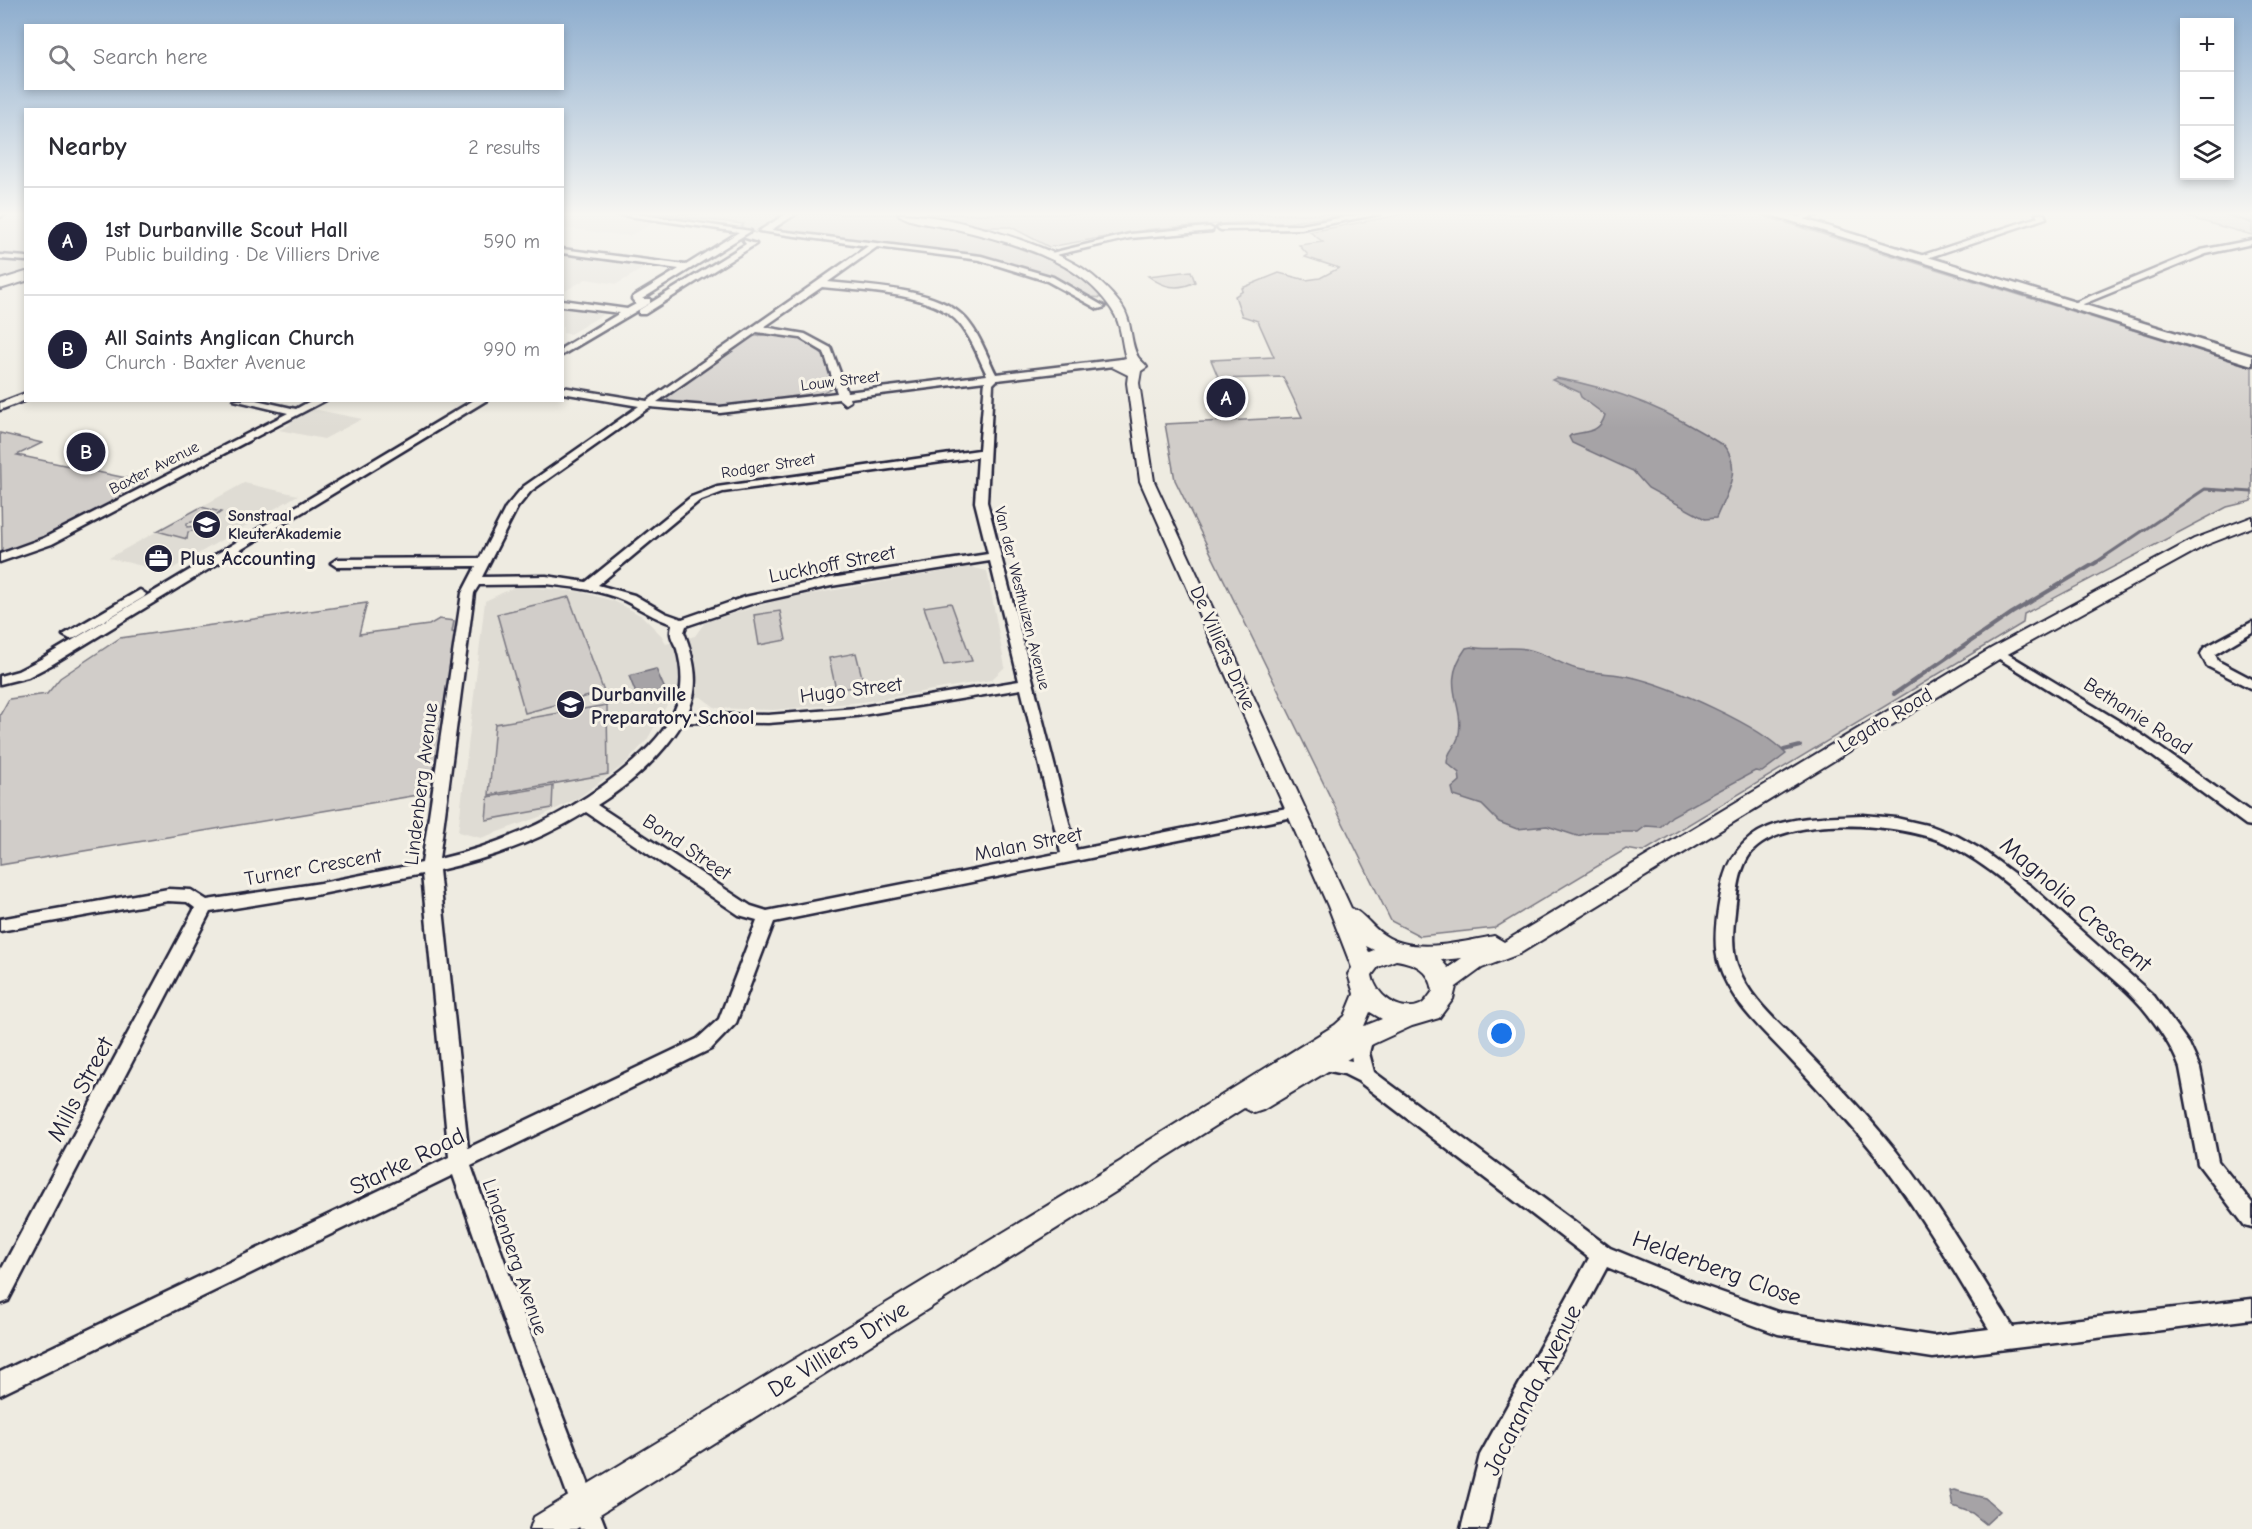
<!DOCTYPE html>
<meta charset="utf-8">
<style>
body{margin:0;font-family:"Comic Neue",sans-serif;background:#f7f7f7;color:#2b2b33}
.controls{position:absolute;right:18px;top:18px;display:grid;overflow:hidden;border-radius:0px;box-shadow:0 3px 9px #0003}
.controls button{width:54px;height:54px;display:grid;place-items:center;padding:0;border:0;border-bottom:2px solid #e1e1e2;background:#fff;color:#2b2b33;font:30px sans-serif}
.you{position:absolute;left:1502px;top:1034px;width:21px;height:21px;margin:-15px;border:4px solid #fff;border-radius:50%;background:#1a73e8;box-shadow:0 0 0 9px #1a73e833}
.badge{display:grid;place-items:center;width:39px;height:39px;border-radius:50%;background:#22223b;color:#fff;font-size:20px;font-weight:700}
.pin{position:absolute;translate:-50% -50%;border:3px solid #fff;box-shadow:0 2px 6px #0006}
.list{margin:0;padding:0;list-style:none}
h2{display:flex;justify-content:space-between;align-items:center;height:78px;margin:0;padding:0 24px;font-size:26px}
h2 small{font-size:20px;font-weight:400;color:#7c7c81}
.list li{display:grid;grid-template-columns:39px 1fr auto;gap:18px;align-items:center;box-sizing:border-box;height:108px;padding:0 24px;border-top:2px solid #e1e1e2}
.list b{display:block;font-size:22px;white-space:nowrap}
.list p{margin:0;font-size:20px;white-space:nowrap;color:#7c7c81}
.list em{font-size:20px;font-style:normal;color:#7c7c81}
.icon{flex:none;width:33px;height:33px;fill:none;stroke:currentColor;stroke-width:2;stroke-linecap:round;stroke-linejoin:round}
.map{position:relative;flex:none;width:2252px;height:1529px;overflow:hidden}
.search{position:absolute;background:#fff;box-shadow:0 3px 9px #0003;left:24px;top:24px;width:540px;height:66px;display:flex;align-items:center;gap:15px;box-sizing:border-box;padding:0 21px;border-radius:0px;color:#7c7c81;font-size:22px}
.panel{position:absolute;background:#fff;box-shadow:0 3px 9px #0003;left:24px;top:108px;width:540px;height:294px;border-radius:0px}
.map>svg:first-child{display:block}
.built{fill:#dfdcd4}
.green{fill:#d1cdc9;stroke:#7a7882;stroke-width:1.5}
.water{fill:#a6a3a6;stroke:#716f7b;stroke-width:1.5}
.lines{fill:none;stroke-linecap:round;stroke-linejoin:round}
.stream-far2{stroke:#716f7b;stroke-width:2}
.stream-far1{stroke:#716f7b;stroke-width:3}
.stream{stroke:#716f7b;stroke-width:4}
.minor-casing{stroke:#22223b;stroke-width:5}
.tertiary-casing{stroke:#22223b;stroke-width:4}
.secondary-casing{stroke:#22223b;stroke-width:5}
.primary-casing{stroke:#22223b;stroke-width:4}
.minor{fill:#f7f3e8;fill-rule:evenodd}
.tertiary{fill:#f7f3e8;fill-rule:evenodd}
.secondary{fill:#f7f3e8;fill-rule:evenodd}
.primary{fill:#f7f3e8;fill-rule:evenodd}
.labels{text-anchor:middle;dominant-baseline:central;stroke-width:6;stroke-linejoin:round;paint-order:stroke}
.far-street-label{font-size:16px;fill:#22223b;stroke:#f7f3e8}
.far-poi-label{font-size:16px;font-weight:bold;fill:#22223b;stroke:#f7f3e8;text-anchor:start}
.poi-label{font-size:20px;font-weight:bold;fill:#22223b;stroke:#f7f3e8;text-anchor:start}
.street-label{font-size:20px;fill:#22223b;stroke:#f7f3e8}
.near-street-label{font-size:24px;fill:#22223b;stroke:#f7f3e8}
</style>
<div class="map">
<svg width="2252" height="1529" viewBox="0 0 2252 1529">
<rect width="100%" height="100%" fill="#eeebe1"/>
<filter id="ink" filterUnits="userSpaceOnUse"><feTurbulence type="fractalNoise" baseFrequency=".0167" numOctaves="2"/><feDisplacementMap in="SourceGraphic" scale="12" xChannelSelector="R" yChannelSelector="G"/><feConvolveMatrix kernelMatrix="1 2 1 2 8 2 1 2 1" color-interpolation-filters="sRGB"/></filter>
<g filter="url(#ink)">
<path class="built" d="M 15,214 L 25,214 L 25,254 L 0,255 L 0,218 Z
M 567,214 L 600,214 L 657,221 L 629,236 L 563,228 L 563,216 Z
M 563,254 L 649,265 L 617,284 L 586,279 L 563,292 Z
M 0,261 L 25,262 L 25,273 L 0,281 Z
M 563,306 L 600,312 L 602,315 L 570,334 L 563,333 Z
M 313,409 L 362,419 L 324,439 L 279,430 L 291,424 L 287,423 Z
M 244,483 L 298,495 L 167,572 L 109,558 Z
M 970,567 L 987,571 L 1005,667 L 991,680 L 862,702 L 773,710 L 716,708 L 701,697 L 675,698 L 669,701 L 647,740 L 625,764 L 578,798 L 542,816 L 481,838 L 458,832 L 485,601 L 517,586 L 581,592 L 614,601 L 642,616 L 662,636 L 666,644 L 695,636 L 705,622 L 782,599 Z"/>
<path class="green" d="M 629,214 L 789,214 L 755,233 L 741,227 L 744,224 L 657,214 L 652,217 Z
M 797,214 L 894,214 L 993,239 L 1060,263 L 1098,290 L 1112,306 L 1103,305 L 1107,303 L 1103,298 L 1091,297 L 1031,270 L 982,257 L 773,229 Z
M 918,214 L 1349,214 L 1286,223 L 1249,222 L 1151,229 L 1049,247 L 1011,227 L 977,227 Z
M 1404,214 L 1757,214 L 2252,367 L 2252,501 L 2227,507 L 2024,614 L 2023,623 L 1643,852 L 1626,849 L 1495,928 L 1420,936 L 1391,921 L 1175,480 L 1165,424 L 1302,417 L 1283,377 L 1219,379 L 1211,360 L 1274,357 L 1258,321 L 1242,316 L 1235,296 L 1243,291 L 1242,288 L 1279,273 L 1306,280 L 1320,278 L 1339,268 L 1305,257 L 1308,255 L 1299,245 L 1323,242 L 1310,232 Z
M 2176,214 L 2252,214 L 2252,235 Z
M 1191,271 L 1195,282 C 1177,291 1163,287 1148,276 Z
M 770,334 C 818,340 819,339 834,386 C 806,407 709,408 672,404 L 666,397 L 750,337 Z
M 0,433 L 42,443 L 17,455 L 140,481 L 145,485 L 32,545 L 2,551 Z
M 201,507 L 221,512 L 214,517 L 187,523 L 187,527 L 197,526 L 196,530 L 188,532 L 187,539 L 157,531 Z
M 569,597 L 604,692 L 525,713 L 497,614 Z
M 367,603 L 359,634 L 429,625 L 439,619 L 454,621 L 452,632 L 455,633 L 432,786 L 425,787 L 424,794 L 0,865 L 0,715 L 9,699 L 47,694 L 60,678 L 120,638 Z
M 951,603 L 972,661 L 944,665 L 924,607 Z
M 780,611 L 786,640 L 759,645 L 754,615 Z
M 856,653 L 864,685 L 836,690 L 829,658 Z
M 607,705 L 608,774 L 489,795 L 495,724 Z
M 553,786 L 552,808 L 486,820 L 488,797 Z"/>
<path class="water" d="M 1556,378 C 1620,389 1670,411 1724,446 C 1743,469 1726,494 1716,518 L 1705,519 L 1648,488 L 1633,471 L 1572,443 L 1569,437 L 1571,435 C 1587,431 1600,433 1605,415 L 1581,397 L 1579,392 L 1552,380 Z
M 1471,647 C 1490,651 1507,646 1526,649 C 1546,653 1559,664 1577,669 C 1595,674 1614,673 1631,677 C 1671,686 1761,726 1786,754 L 1762,772 L 1755,771 L 1672,816 L 1660,827 L 1646,826 L 1638,832 L 1593,832 L 1577,836 L 1547,826 L 1517,829 L 1499,822 L 1482,805 L 1454,796 L 1452,788 L 1460,781 L 1459,773 L 1447,763 C 1447,751 1455,748 1458,738 C 1467,705 1438,687 1466,648 Z
M 656,669 L 667,694 L 639,701 L 629,676 Z
M 1954,1490 L 1985,1498 L 2000,1511 L 1986,1524 L 1972,1513 L 1953,1506 L 1950,1491 Z"/>
<g class="lines">
<path class="stream-far2" d="M 2224,214 L 2252,223"/>
<path class="stream-far1" d="M 2095,563 L 2205,489 L 2252,492"/>
<path class="stream" d="M 1894,694 L 2012,613 L 2097,562
M 1784,750 L 1800,746"/>
<defs>
<path id="minor" d="M 0,214 L 6,214 L 0,217 Z
M 615,214 L 637,214 L 751,231 L 642,299 L 650,299 L 650,303 L 562,355 L 562,348 L 620,313 L 562,306 L 562,300 L 627,309 L 636,304 L 632,299 L 633,297 L 679,269 L 562,253 L 562,249 L 686,265 L 739,232 Z
M 786,214 L 796,214 L 771,230 L 981,256 L 1053,277 L 1105,307 L 1098,309 L 1047,281 L 980,260 L 877,247 L 828,282 C 866,286 932,288 961,314 C 978,329 986,354 996,374 L 1122,359 L 1127,362 L 1122,365 L 997,380 L 993,384 L 987,502 L 1076,850 L 1297,806 L 1305,811 L 1303,815 L 774,922 L 736,1023 L 711,1049 L 471,1166 L 525,1319 L 606,1529 L 580,1529 L 503,1319 L 453,1175 L 0,1395 L 0,1372 L 449,1157 L 422,874 L 321,894 L 210,912 L 8,1301 L 0,1304 L 0,1272 L 195,908 L 187,902 L 168,901 L 0,931 L 0,919 L 168,889 L 191,890 L 207,900 L 321,883 L 422,863 L 462,593 L 476,566 L 337,567 L 331,563 L 337,559 L 480,558 L 506,507 L 523,487 L 639,406 L 562,393 L 562,387 L 647,401 L 868,246 L 759,231 ZM 822,287 C 859,291 927,292 955,319 C 970,333 978,357 987,375 L 847,392 L 831,348 L 805,334 L 764,327 ZM 757,332 L 800,338 L 824,352 L 837,393 L 720,407 L 657,402 ZM 985,381 L 979,450 L 717,487 L 691,497 L 586,582 L 546,576 L 482,577 L 517,508 L 531,491 L 650,407 L 720,413 L 839,399 L 845,404 L 850,401 L 849,398 ZM 978,457 L 975,502 L 988,554 L 831,578 L 745,597 L 682,619 L 665,613 L 634,595 L 598,585 L 699,501 L 723,492 ZM 990,561 L 1019,681 L 856,708 L 768,715 L 687,714 C 701,686 694,659 684,632 L 686,626 L 754,603 L 831,586 ZM 546,584 C 572,587 601,590 625,601 C 641,609 654,618 672,624 C 672,627 671,629 671,632 C 670,637 675,644 677,649 C 681,663 683,679 680,694 C 674,722 654,743 634,761 C 578,810 511,842 439,859 L 474,593 L 479,585 ZM 1021,689 L 1061,853 L 767,911 L 751,906 L 597,805 C 631,784 662,756 683,722 L 768,723 L 856,716 ZM 586,812 L 739,915 L 757,920 L 719,1019 L 697,1039 L 468,1148 L 439,870 C 489,859 541,840 586,812 Z
M 1362,214 L 1380,214 L 1301,229 L 1221,230 L 1217,228 L 1221,226 L 1301,225 Z
M 1807,214 L 1820,214 L 1795,222 L 1791,220 Z
M 2036,214 L 2044,214 L 2046,218 L 1921,260 L 1914,258 L 2038,217 Z
M 1209,227 L 1213,229 L 1212,231 L 1130,238 L 1047,257 L 1043,255 L 1130,234 Z
M 743,240 L 756,244 L 645,314 L 639,314 L 639,310 L 746,244 Z
M 2252,240 L 2252,244 L 2206,254 L 2076,307 L 2069,305 L 2201,250 Z
M 0,255 L 26,257 L 26,261 L 0,259 Z
M 26,393 L 26,400 L 0,410 L 0,403 Z
M 234,400 L 256,400 L 296,409 L 312,400 L 326,400 L 52,544 L 0,562 L 0,554 L 44,538 L 288,413 Z
M 474,400 L 487,400 L 51,665 L 28,677 L 0,684 L 0,676 L 18,671 L 41,659 Z
M 140,590 L 146,594 L 144,597 L 75,638 L 70,639 L 63,635 Z
M 2252,622 L 2252,632 L 2215,654 L 2218,661 L 2252,679 L 2252,689 L 2207,666 L 2201,654 L 2204,648 Z
M 1998,648 L 2142,735 L 2252,813 L 2252,826 L 2246,825 L 2132,741 L 1993,655 L 1991,652 L 1993,649 Z
M 1863,815 L 1896,818 L 1931,826 L 1957,836 L 1982,850 L 2032,887 L 2154,996 L 2189,1044 L 2200,1068 L 2218,1161 L 2252,1203 L 2252,1228 L 2245,1226 L 2198,1164 L 2180,1068 C 2172,1046 2157,1025 2142,1007 C 2126,988 2104,971 2085,954 C 2042,915 2000,870 1947,844 C 1905,823 1784,813 1751,853 C 1739,868 1737,893 1735,912 C 1733,929 1731,950 1738,967 C 1749,998 1777,1021 1799,1044 C 1828,1074 1856,1103 1882,1134 C 1933,1194 1971,1261 2013,1327 L 2252,1299 L 2252,1319 L 1933,1358 L 1778,1334 L 1683,1299 L 1607,1267 L 1500,1467 L 1487,1529 L 1461,1529 L 1480,1455 L 1589,1258 L 1358,1081 L 1344,1074 L 1315,1068 L 1312,1063 L 1315,1058 L 1322,1055 L 1352,1061 L 1351,1053 L 1357,1032 L 1364,1030 L 1371,1032 L 1373,1037 L 1369,1053 L 1374,1072 L 1610,1248 L 1695,1283 L 1778,1312 L 1933,1336 L 1989,1329 C 1954,1271 1920,1212 1878,1158 C 1850,1123 1820,1091 1790,1059 C 1764,1031 1731,1003 1719,965 C 1712,942 1717,912 1722,889 C 1736,814 1801,818 1863,815 Z"/>
<path id="tertiary" d="M 898,214 C 948,214 1039,241 1082,268 C 1097,278 1110,291 1121,305 C 1133,321 1129,341 1138,357 C 1140,360 1145,364 1147,367 L 1141,371 L 1139,383 L 1154,481 L 1351,908 C 1364,913 1372,928 1384,935 C 1413,955 1461,942 1494,936 L 1504,942 L 1992,648 L 2194,539 L 2252,517 L 2252,527 L 2206,545 L 2004,656 L 1519,954 L 1482,968 L 1456,987 L 1453,999 L 1439,1018 L 1412,1026 L 1373,1044 L 1263,1110 L 1254,1113 L 1244,1108 L 1155,1164 L 1139,1177 L 576,1529 L 530,1529 L 534,1517 L 1121,1161 L 1137,1148 L 1335,1025 L 1345,1016 L 1354,994 L 1348,974 L 1352,968 L 1328,906 L 1140,481 L 1127,383 L 1128,375 L 1112,367 L 1115,361 L 1126,358 C 1121,343 1122,324 1112,310 C 1080,259 1010,242 956,229 C 939,225 912,224 898,214 ZM 1366,946 L 1374,950 L 1369,952 ZM 1462,958 L 1448,968 L 1441,960 ZM 1396,960 C 1415,963 1430,970 1433,991 C 1429,996 1425,1003 1420,1005 C 1399,1014 1375,994 1372,975 L 1378,967 ZM 1370,1012 L 1382,1019 L 1364,1026 Z"/>
<path id="secondary" d="M 1769,214 L 1787,214 L 2252,356 L 2252,365 Z"/>
<path id="primary" d="M 26,272 L 26,281 L 0,289 L 0,280 Z"/>
</defs>
<use href="#minor" class="minor-casing"/>
<use href="#tertiary" class="tertiary-casing"/>
<use href="#secondary" class="secondary-casing"/>
<use href="#primary" class="primary-casing"/>
<use href="#minor" class="minor"/>
<use href="#tertiary" class="tertiary"/>
<use href="#secondary" class="secondary"/>
<use href="#primary" class="primary"/>
</g>
</g>
<linearGradient id="sky" x2="0" y2="1"><stop stop-color="#8dadce"/><stop offset="0.5" stop-color="#f7f6f2"/><stop offset="1" stop-color="#f7f6f2" stop-opacity="0"/></linearGradient>
<rect width="2252" height="428" fill="url(#sky)"/>
<defs>
<symbol id="school-disc" viewBox="-11 -11 22 22"><circle r="9.5" fill="#22223b" stroke="#f7f3e8"/><path d="M0-5L7-2L0 1L-7-2ZM-4 1L0 2.5L4 1V4Q0 6-4 4Z" fill="#fff"/></symbol>
<symbol id="office-disc" viewBox="-11 -11 22 22"><circle r="9.5" fill="#22223b" stroke="#f7f3e8"/><path d="M-6-3h4V-5.5h4V-3h4V5H-6ZM-1-4.5V-3h2v-1.5ZM-6 0V1H6V0Z" fill="#fff"/></symbol>
</defs>
<g fill-rule="evenodd">
<use href="#school-disc" x="190" y="508" width="33" height="33"/>
<use href="#office-disc" x="142" y="542" width="33" height="33"/>
<use href="#school-disc" x="554" y="688" width="33" height="33"/>
</g>
<g class="labels">
<g class="far-street-label">
<text transform="translate(840 381) rotate(-7)">Louw Street</text>
<text transform="translate(768 466) rotate(-9)">Rodger Street</text>
<text transform="translate(154 468) rotate(-27)">Baxter Avenue</text>
<text transform="translate(1022 598) rotate(76)">Van der Westhuizen Avenue</text>
</g>
<g class="far-poi-label">
<text x="228" y="516">Sonstraal<tspan x="228" dy="18">KleuterAkademie</tspan></text>
</g>
<g class="poi-label">
<text x="180" y="558">Plus Accounting</text>
<text x="591" y="694">Durbanville<tspan x="591" dy="23">Preparatory School</tspan></text>
</g>
<g class="street-label">
<text transform="translate(832 564) rotate(-11)">Luckhoff Street</text>
<text transform="translate(1223 648) rotate(66)">De Villiers Drive</text>
<text transform="translate(851 690) rotate(-7)">Hugo Street</text>
<text transform="translate(2138 716) rotate(33)">Bethanie Road</text>
<text transform="translate(1885 720) rotate(-31)">Legato Road</text>
<text transform="translate(421 784) rotate(-83)">Lindenberg Avenue</text>
<text transform="translate(1028 844) rotate(-11)">Malan Street</text>
<text transform="translate(687 847) rotate(34)">Bond Street</text>
<text transform="translate(313 867) rotate(-10)">Turner Crescent</text>
<text transform="translate(515 1257) rotate(71)">Lindenberg Avenue</text>
</g>
<g class="near-street-label">
<text transform="translate(2076 904) rotate(41)">Magnolia Crescent</text>
<text transform="translate(80 1089) rotate(-62)">Mills Street</text>
<text transform="translate(407 1161) rotate(-26)">Starke Road</text>
<text transform="translate(1717 1268) rotate(20)">Helderberg Close</text>
<text transform="translate(838 1349) rotate(-32)">De Villiers Drive</text>
<text transform="translate(1532 1390) rotate(-63)">Jacaranda Avenue</text>
</g>
</g>
</svg>
<div class="controls">
<button>+</button>
<button>−</button>
<button><svg class="icon" aria-label="layers" viewBox="0 0 24 24"><path d="M12 4l9 5-9 5-9-5zM3 14l9 5 9-5"/></svg></button>
</div>
<div class="you"></div>
<div class="pin badge" style="left:1226px;top:398px">A</div>
<div class="pin badge" style="left:86px;top:452px">B</div>
<div class="search"><svg class="icon" aria-label="search" viewBox="0 0 24 24"><circle cx="10" cy="10" r="6"/><path d="M15 15l6 6"/></svg>Search here</div>
<section class="panel">
<h2>Nearby<small>2 results</small></h2>
<ul class="list">
<li><span class="badge">A</span><div><b>1st Durbanville Scout Hall</b><p>Public building · De Villiers Drive</p></div><em>590 m</em></li>
<li><span class="badge">B</span><div><b>All Saints Anglican Church</b><p>Church · Baxter Avenue</p></div><em>990 m</em></li>
</ul>
</section>
</div>
